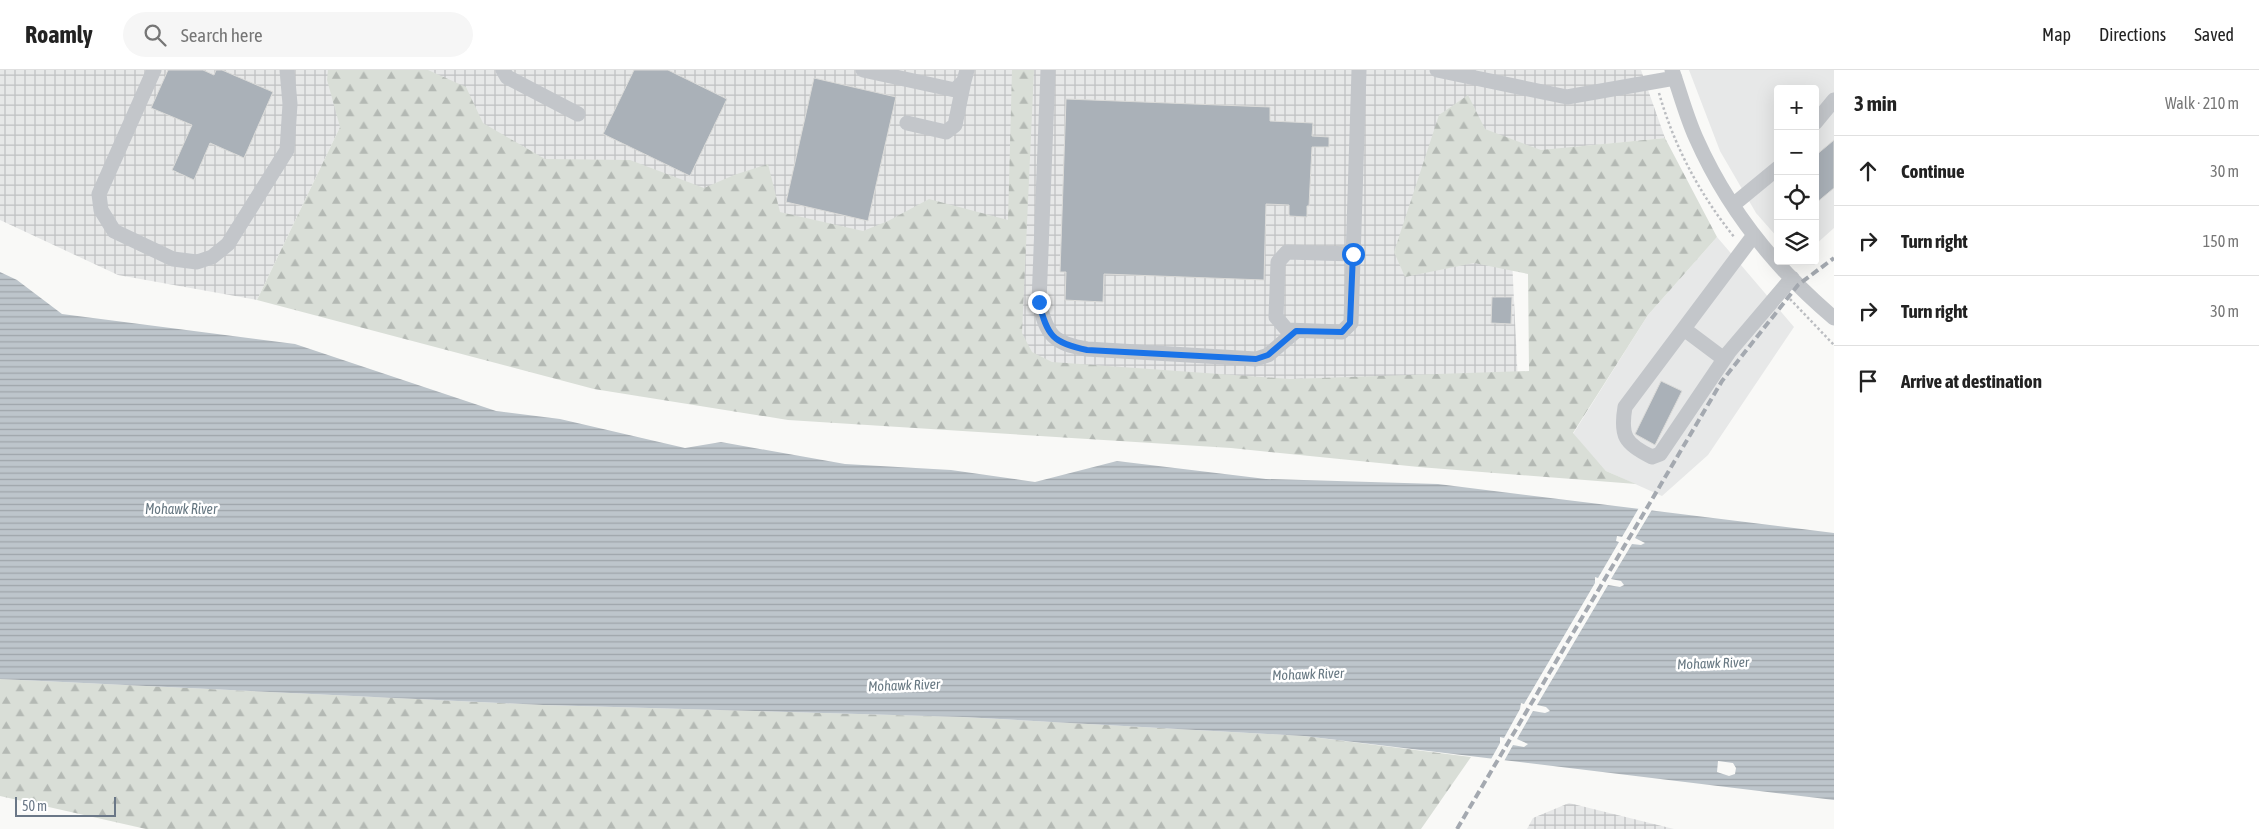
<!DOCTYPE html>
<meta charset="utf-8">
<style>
body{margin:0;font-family:"Asap Condensed",sans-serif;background:#f6f6f6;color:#222}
.controls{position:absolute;right:15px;top:15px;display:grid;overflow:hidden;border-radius:5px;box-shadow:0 5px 20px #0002}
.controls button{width:45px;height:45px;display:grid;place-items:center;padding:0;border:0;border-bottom:1px solid #e0e0e0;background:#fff;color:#222;font:25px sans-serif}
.scale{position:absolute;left:15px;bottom:12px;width:101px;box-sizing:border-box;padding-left:5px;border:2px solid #6a7787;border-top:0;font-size:14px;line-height:18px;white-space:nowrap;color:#6a7787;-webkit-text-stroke:4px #fff;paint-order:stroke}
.stop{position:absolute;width:15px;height:15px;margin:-11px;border:4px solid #1a73e8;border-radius:50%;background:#fff}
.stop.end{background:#1a73e8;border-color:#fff;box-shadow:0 1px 5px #0008}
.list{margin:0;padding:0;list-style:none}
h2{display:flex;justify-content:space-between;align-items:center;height:65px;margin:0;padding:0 20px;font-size:21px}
h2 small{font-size:16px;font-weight:400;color:#767676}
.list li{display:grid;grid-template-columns:32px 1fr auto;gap:15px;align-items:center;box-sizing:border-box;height:70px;padding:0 20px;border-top:1px solid #e0e0e0}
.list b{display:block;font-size:19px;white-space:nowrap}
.list em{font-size:16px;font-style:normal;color:#767676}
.icon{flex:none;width:28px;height:28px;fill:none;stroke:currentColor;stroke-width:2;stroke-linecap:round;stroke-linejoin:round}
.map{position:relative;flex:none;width:1834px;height:759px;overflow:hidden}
header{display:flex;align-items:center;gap:30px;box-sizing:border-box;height:70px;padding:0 25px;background:#fff;border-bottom:1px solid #e0e0e0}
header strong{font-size:24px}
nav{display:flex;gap:28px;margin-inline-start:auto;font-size:18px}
.search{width:350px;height:45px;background:#f6f6f6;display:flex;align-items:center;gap:12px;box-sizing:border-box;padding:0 18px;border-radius:28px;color:#767676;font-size:19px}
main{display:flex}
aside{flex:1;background:#fff}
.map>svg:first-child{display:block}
.built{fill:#e7e8e8}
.industrial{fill:url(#industrial-grid)}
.forest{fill:url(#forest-firs)}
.water{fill:url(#water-rules);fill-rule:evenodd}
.pier{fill:#f9f9f7}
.building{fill:#aab1b8;stroke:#dbdbd9}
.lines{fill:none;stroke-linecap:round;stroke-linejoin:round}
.path{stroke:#bbbdc1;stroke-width:2.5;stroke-dasharray:2.5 2.5;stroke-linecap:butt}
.minor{stroke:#c3c6ca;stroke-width:15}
.rail{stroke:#a4a9b0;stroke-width:4;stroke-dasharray:8 4;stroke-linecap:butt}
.route{stroke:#1a73e8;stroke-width:6}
.labels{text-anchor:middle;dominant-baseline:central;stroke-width:5;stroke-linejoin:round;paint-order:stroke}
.water-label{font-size:14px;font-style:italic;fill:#667781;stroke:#fff}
</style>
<header>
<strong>Roamly</strong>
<div class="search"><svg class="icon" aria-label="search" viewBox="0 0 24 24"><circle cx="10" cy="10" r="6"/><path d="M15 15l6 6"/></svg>Search here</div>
<nav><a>Map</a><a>Directions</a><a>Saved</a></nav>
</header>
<main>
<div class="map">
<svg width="1834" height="759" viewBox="0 0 1834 759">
<defs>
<pattern id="industrial-grid" width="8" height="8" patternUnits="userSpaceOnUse" patternTransform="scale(1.25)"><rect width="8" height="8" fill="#e7e8e8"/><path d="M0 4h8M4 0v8" fill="none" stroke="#bfc1c2"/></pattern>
<pattern id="forest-firs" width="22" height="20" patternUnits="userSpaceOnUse" patternTransform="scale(1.25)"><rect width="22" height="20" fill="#d9ded7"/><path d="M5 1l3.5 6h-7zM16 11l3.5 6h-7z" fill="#b4b9b4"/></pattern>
<pattern id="water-rules" width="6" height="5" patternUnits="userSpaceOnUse" patternTransform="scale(1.25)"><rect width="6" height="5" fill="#bdc5cb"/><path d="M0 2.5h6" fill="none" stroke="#9ea5aa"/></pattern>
</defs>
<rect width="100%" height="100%" fill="#f9f9f7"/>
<path class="built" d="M 1689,0 L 1834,0 L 1834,158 L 1815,175 L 1815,19 L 1778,19 L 1778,168 L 1756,143 L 1720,81 Z
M 1717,167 L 1794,257 L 1708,385 L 1662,426 L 1606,401 L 1573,364 L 1648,245 Z"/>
<path class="industrial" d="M 0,0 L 1641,0 L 1665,68 L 1574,77 L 1510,148 L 1520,354 L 1034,299 L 340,57 L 257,230 L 118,205 L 0,150 Z
M 1569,733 L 1674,759 L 1527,759 L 1533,748 Z"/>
<path class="forest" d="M 328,0 L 428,0 L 466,17 L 483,53 L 545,89 L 630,90 L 704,118 L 734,105 L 768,94 L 780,142 L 863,161 L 888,151 L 929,129 L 1008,150 L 1012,0 L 1034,0 L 1022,263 L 1032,282 L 1052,292 L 1290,309 L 1529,301 L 1528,204 L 1474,193 L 1405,207 L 1394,182 L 1439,45 L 1468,25 L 1485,59 L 1541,80 L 1665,68 L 1717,167 L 1648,245 L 1573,363 L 1606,401 L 1636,414 L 1419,397 L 1231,378 L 788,350 L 594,319 L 257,230 L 340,57 L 327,10 Z
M 0,609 L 543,635 L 963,647 L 1304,666 L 1471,687 L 1421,759 L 146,759 L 0,726 Z"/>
<path class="water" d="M 0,202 L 17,210 L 62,244 L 295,274 L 496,341 L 560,349 L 685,378 L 721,372 L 845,394 L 951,400 L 1035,412 L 1117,391 L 1266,409 L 1438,414 L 1834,463 L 1834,730 L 1304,666 L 963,647 L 543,635 L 0,609 ZM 1718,691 L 1733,693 L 1736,698 L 1735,704 L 1729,706 L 1717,702 Z"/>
<path class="pier" d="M 1640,436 L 1653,438 L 1635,468 L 1645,473 L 1641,475 L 1632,474 L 1611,509 L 1621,511 L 1624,515 L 1620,517 L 1608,515 L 1537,635 L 1546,637 L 1550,641 L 1545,643 L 1533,641 L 1517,669 L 1528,674 L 1524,677 L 1513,675 L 1503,693 L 1490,691 L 1500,673 L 1500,667 L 1504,668 L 1520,639 L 1521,633 L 1524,634 L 1595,513 L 1595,507 L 1598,508 L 1619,472 L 1616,471 L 1617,466 L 1622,467 Z"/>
<path class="building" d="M 168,0 L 203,0 L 214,5 L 216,0 L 222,0 L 273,22 L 244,88 L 210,73 L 194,110 L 172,100 L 192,55 L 151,38 Z
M 634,0 L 668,0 L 727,29 L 690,106 L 603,64 Z
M 814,8 L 896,27 L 868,151 L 786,132 Z
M 1066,29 L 1270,37 L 1270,51 L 1313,53 L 1312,66 L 1329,67 L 1329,77 L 1312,77 L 1309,136 L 1307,136 L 1307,147 L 1289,146 L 1289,135 L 1266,134 L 1264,210 L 1104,204 L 1103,232 L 1065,230 L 1066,202 L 1060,202 Z
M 1834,70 L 1834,118 L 1815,134 L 1815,86 Z
M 1492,227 L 1512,227 L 1511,254 L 1491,253 Z
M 1661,311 L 1682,321 L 1655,375 L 1635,364 Z"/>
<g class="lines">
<path class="path" d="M 1659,23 C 1674,76 1700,125 1735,168
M 1790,229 L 1834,275"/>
<path class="minor" d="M 154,0 L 99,124 L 101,140 L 114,161 L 173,189 L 197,192 L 212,187 L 228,174 L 287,80 L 290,34 L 287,0
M 503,0 L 507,7 L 578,44
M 863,0 L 955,20 L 964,11 L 967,0
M 1048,0 L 1039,232 C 1047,266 1053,273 1087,279 L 1256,289 L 1268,285 L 1296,261
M 1437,0 L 1567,27 L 1675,8
M 1672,0 C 1680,22 1686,46 1696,68 C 1727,138 1776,199 1834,248
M 907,53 L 946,62 L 955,55 L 964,11
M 1815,53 L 1834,30
M 1733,135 L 1778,98
M 1754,165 L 1625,337 C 1620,366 1625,374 1652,387 L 1660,384 L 1729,282 L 1792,208
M 1353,184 L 1287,182 L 1278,192 L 1276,247 L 1287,260 L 1342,262 L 1351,253 L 1359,0
M 1684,259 L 1724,289"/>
<path class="rail" d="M 1457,759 L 1722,311 L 1798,215 L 1834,188"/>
</g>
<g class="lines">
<path class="route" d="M 1039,232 C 1047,266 1053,273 1087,280 L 1256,289 L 1268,285 L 1296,261 L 1342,262 L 1350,253 L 1353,184"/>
</g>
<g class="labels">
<g class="water-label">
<text x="181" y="439">Mohawk River</text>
<text transform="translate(1713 593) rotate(-2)">Mohawk River</text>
<text transform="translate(1308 604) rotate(-2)">Mohawk River</text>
<text transform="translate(904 615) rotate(-2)">Mohawk River</text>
</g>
</g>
</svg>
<div class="controls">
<button>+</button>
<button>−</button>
<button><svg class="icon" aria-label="locate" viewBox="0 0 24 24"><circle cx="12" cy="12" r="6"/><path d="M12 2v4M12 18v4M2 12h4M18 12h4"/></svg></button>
<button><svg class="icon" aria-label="layers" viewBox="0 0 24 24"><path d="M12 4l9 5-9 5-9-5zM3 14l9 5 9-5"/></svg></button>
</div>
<div class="scale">50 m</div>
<div class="stop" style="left:1353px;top:184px"></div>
<div class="stop end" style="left:1039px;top:232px"></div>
</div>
<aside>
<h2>3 min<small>Walk · 210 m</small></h2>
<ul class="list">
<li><svg class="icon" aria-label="ahead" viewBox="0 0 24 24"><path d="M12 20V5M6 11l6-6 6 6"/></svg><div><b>Continue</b></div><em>30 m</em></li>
<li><svg class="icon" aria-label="right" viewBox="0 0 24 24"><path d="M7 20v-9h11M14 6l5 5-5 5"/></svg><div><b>Turn right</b></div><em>150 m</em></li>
<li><svg class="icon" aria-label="right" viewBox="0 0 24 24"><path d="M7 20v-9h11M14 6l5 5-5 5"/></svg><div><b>Turn right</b></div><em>30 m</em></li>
<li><svg class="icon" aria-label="arrive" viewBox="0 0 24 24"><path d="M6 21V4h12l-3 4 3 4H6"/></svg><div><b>Arrive at destination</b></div></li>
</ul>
</aside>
</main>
